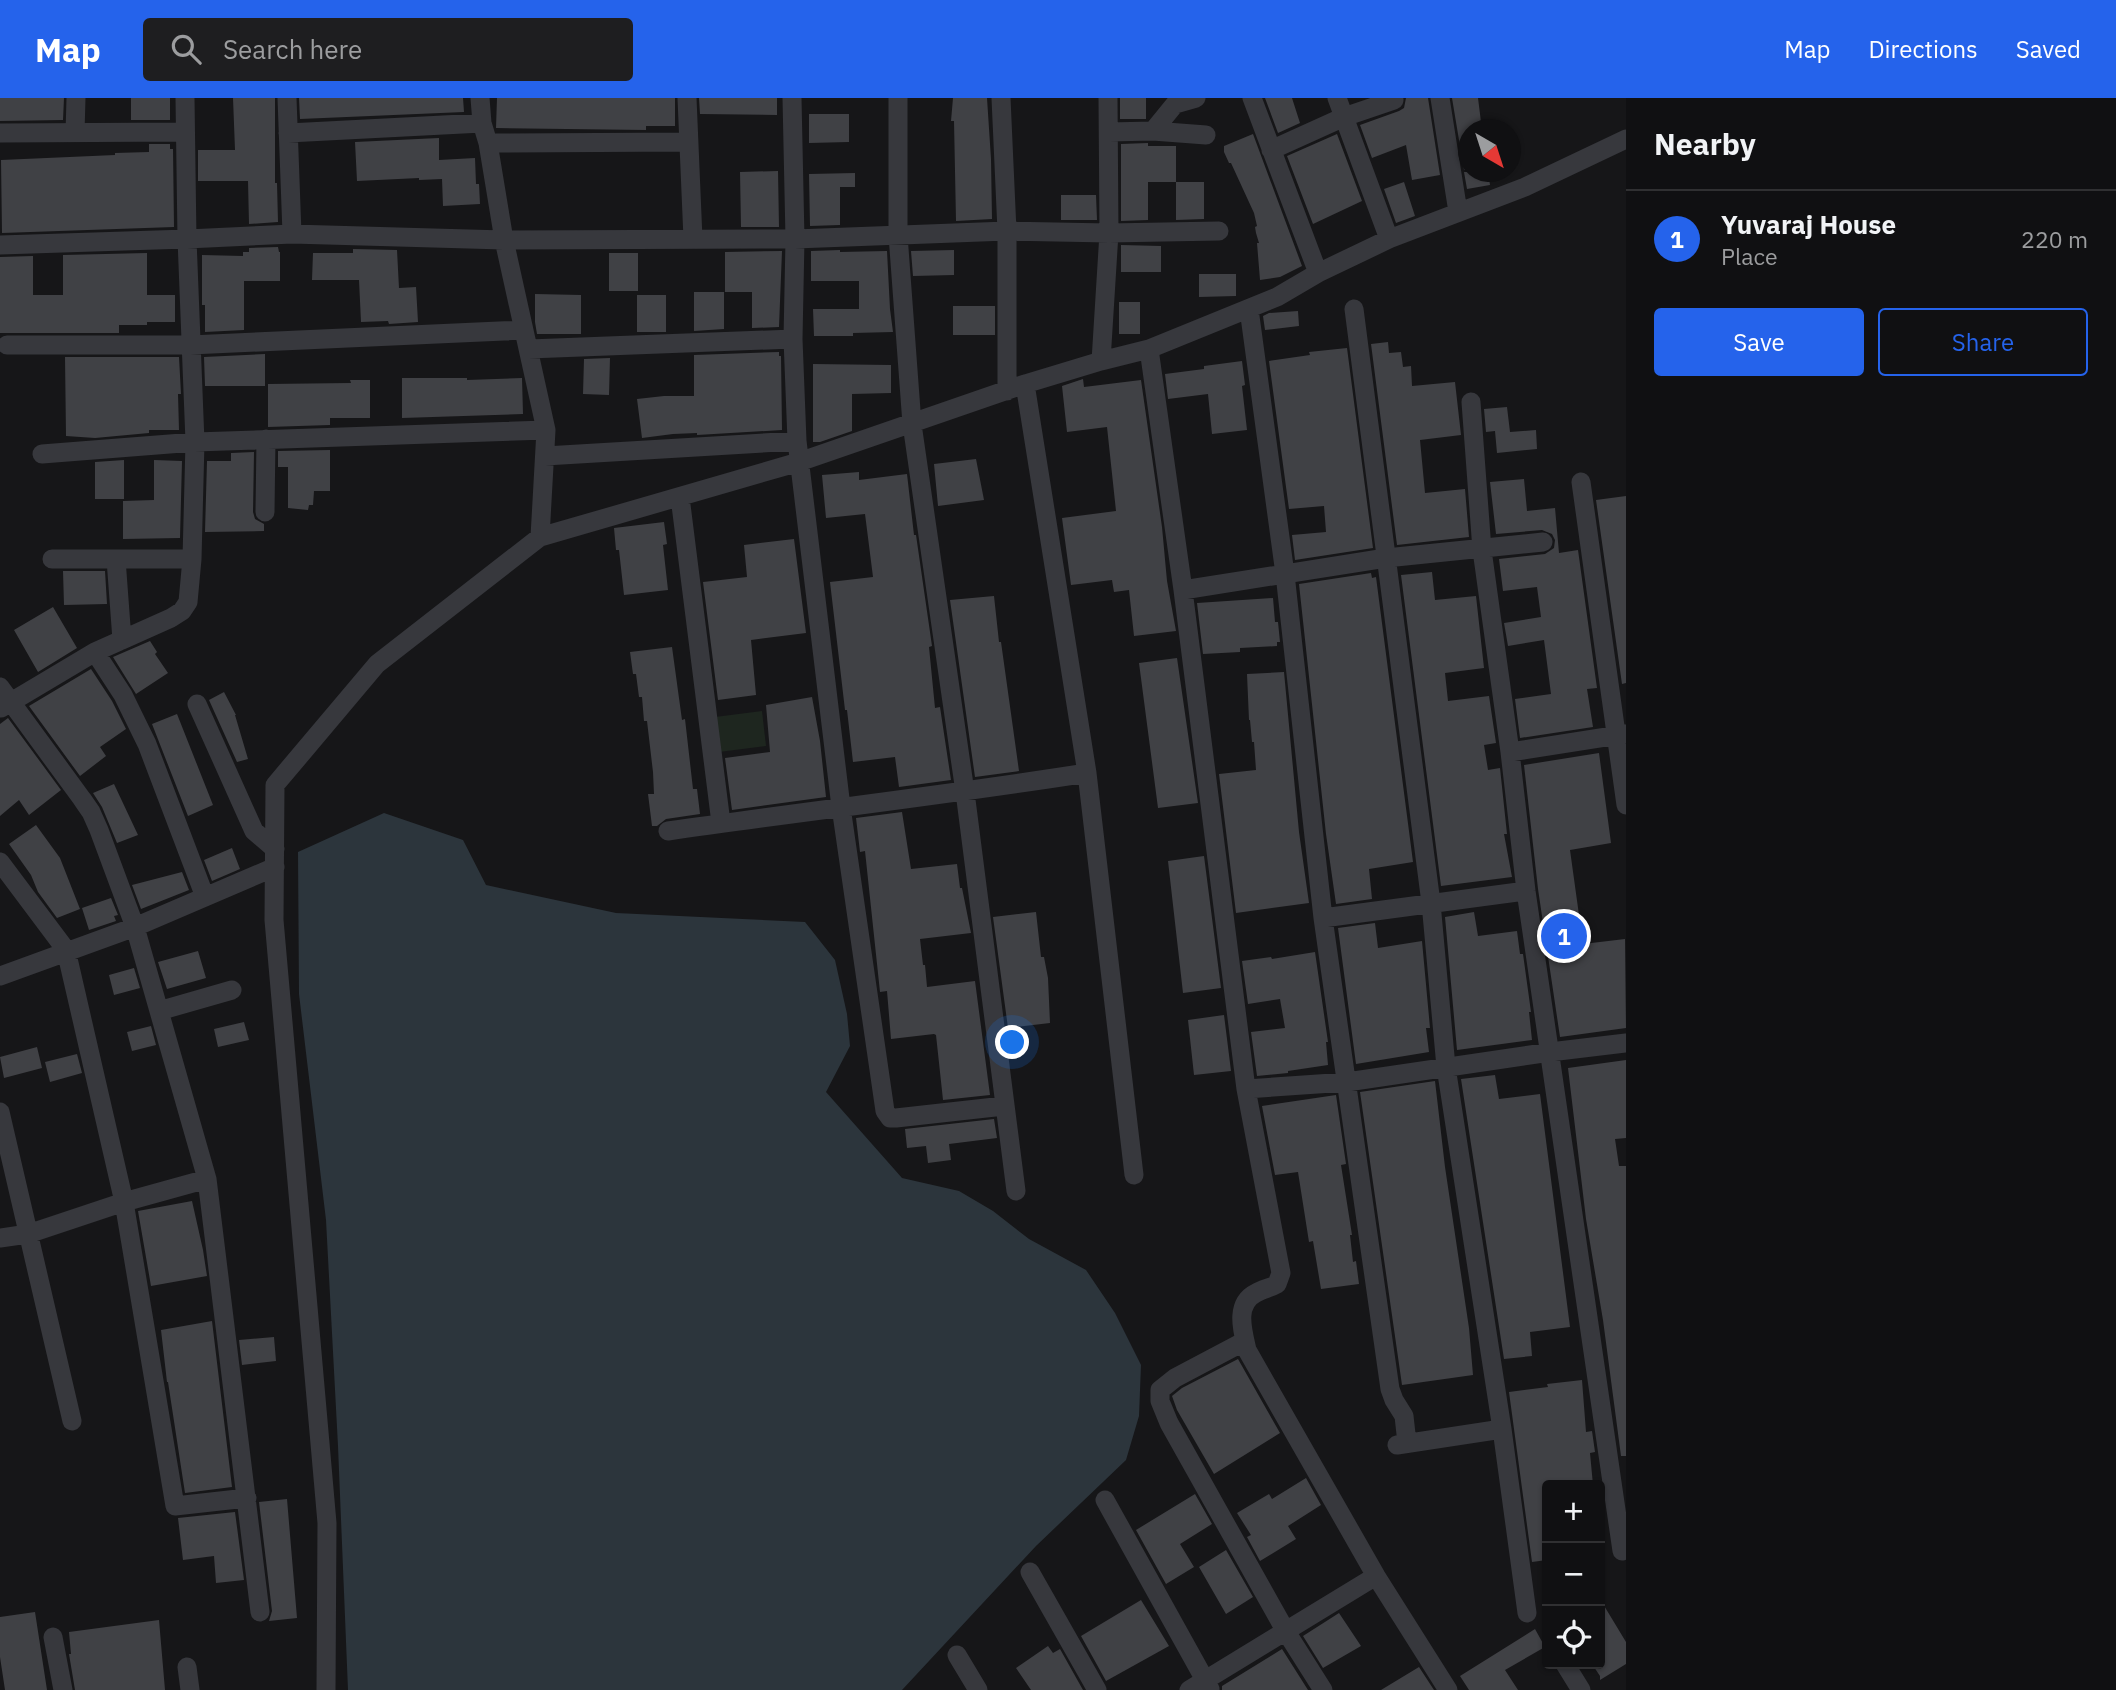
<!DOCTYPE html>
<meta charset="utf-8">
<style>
body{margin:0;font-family:"IBM Plex Sans",sans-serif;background:#1e1e20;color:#f1f3f6}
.controls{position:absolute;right:21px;bottom:21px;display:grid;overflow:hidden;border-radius:7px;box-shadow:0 2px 5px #0004}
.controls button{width:63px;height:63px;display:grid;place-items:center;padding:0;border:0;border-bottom:2px solid #303032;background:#101012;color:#f1f3f6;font:35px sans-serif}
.compass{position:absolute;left:1458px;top:21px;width:63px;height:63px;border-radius:50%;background:#101012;box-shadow:0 2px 5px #0004;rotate:141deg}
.you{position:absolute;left:1013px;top:945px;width:24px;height:24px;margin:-18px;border:5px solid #fff;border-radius:50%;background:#1a73e8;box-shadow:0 0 0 10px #1a73e833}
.badge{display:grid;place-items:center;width:46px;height:46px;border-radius:50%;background:#2563eb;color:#fff;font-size:23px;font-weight:700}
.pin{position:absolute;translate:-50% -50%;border:4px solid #fff;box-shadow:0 2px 7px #0006}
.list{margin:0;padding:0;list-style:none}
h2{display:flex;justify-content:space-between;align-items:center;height:91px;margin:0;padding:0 28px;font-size:30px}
h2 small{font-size:23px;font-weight:400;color:#9c9d9f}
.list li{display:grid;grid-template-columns:46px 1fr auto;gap:21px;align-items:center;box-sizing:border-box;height:98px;padding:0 28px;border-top:2px solid #303032}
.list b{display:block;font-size:26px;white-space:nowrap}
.list p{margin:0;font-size:23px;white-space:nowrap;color:#9c9d9f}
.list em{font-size:23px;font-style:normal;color:#9c9d9f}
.actions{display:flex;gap:14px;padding:21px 28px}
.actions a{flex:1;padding:16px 0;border:2px solid #2563eb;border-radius:7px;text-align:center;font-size:24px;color:#2563eb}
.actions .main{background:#2563eb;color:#fff}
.icon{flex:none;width:38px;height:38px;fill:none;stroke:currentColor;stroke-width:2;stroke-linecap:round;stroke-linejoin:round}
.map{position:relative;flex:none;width:1626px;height:1592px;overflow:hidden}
header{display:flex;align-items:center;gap:42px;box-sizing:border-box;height:98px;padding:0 35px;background:#2563eb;color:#fff}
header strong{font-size:33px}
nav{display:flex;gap:38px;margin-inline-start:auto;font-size:24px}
.search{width:490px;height:63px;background:#1e1e20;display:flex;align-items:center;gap:18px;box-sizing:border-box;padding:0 24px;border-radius:7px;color:#9c9d9f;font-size:26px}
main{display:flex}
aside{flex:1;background:#101012}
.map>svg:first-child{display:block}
.green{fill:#1e261f}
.water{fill:#2c353c}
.building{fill:#404145}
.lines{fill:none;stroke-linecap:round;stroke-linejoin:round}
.street{stroke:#37383d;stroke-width:19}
</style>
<header>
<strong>Map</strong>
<div class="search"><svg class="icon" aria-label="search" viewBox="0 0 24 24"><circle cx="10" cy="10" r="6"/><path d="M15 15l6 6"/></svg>Search here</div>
<nav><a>Map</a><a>Directions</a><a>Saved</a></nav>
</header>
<main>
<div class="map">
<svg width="1626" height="1592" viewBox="0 0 1626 1592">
<rect width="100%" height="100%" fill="#161618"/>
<path class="green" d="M 762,613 L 766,648 L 719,654 L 715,619 Z"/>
<path class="water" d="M 384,715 L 463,742 L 486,787 L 616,815 L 805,824 L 835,862 L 847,916 L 850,948 L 826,994 L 902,1080 L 959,1093 L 993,1113 L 1029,1141 L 1086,1172 L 1115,1215 L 1141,1267 L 1139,1318 L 1126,1362 L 1036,1448 L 902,1592 L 348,1592 L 338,1348 L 326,1122 L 299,896 L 298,754 Z"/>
<path class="building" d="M 0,0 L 64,0 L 63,22 L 0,23 Z
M 131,0 L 170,0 L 170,22 L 131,22 Z
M 233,0 L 275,0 L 275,85 L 277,85 L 278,124 L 249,126 L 248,83 L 198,83 L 198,52 L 235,52 Z
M 299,0 L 463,0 L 464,14 L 300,21 Z
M 497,0 L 675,0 L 675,28 L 646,28 L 646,32 L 496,30 Z
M 699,0 L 777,0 L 777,17 L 700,16 Z
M 953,0 L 987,0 L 991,61 L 992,121 L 956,123 L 954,23 L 951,23 Z
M 1120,0 L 1146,0 L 1146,21 L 1120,21 Z
M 1265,0 L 1292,0 L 1300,25 L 1278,35 Z
M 1406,0 L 1428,0 L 1440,77 L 1412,82 L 1406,47 L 1372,60 L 1360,27 L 1399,13 L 1404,10 Z
M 1452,0 L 1478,0 L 1482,32 L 1468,32 L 1468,71 L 1464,72 Z
M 809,16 L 849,16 L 849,44 L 809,45 Z
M 1253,36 L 1302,168 L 1280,179 L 1260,182 L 1257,145 L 1259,145 L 1256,135 L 1255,129 L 1257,128 L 1254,115 L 1231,65 L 1229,65 L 1224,54 L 1224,48 Z
M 1337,36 L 1362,103 L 1313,126 L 1287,58 Z
M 439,40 L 439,62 L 475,60 L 476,86 L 479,86 L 480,106 L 443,108 L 442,81 L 419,82 L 419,80 L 357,83 L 355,44 Z
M 1148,45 L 1148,48 L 1176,48 L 1176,84 L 1148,84 L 1148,122 L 1121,123 L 1121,46 Z
M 149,46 L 170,46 L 170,51 L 173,51 L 174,129 L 2,135 L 1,62 L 115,57 L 115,55 L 149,54 Z
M 778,73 L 779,129 L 741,129 L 740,74 Z
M 1464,74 L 1488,74 L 1490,87 L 1467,91 Z
M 855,75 L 855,89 L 840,89 L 840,127 L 810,128 L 809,76 Z
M 1176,84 L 1204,84 L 1204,121 L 1176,122 Z
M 1404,84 L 1415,118 L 1396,125 L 1384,91 Z
M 1061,97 L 1096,97 L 1097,122 L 1061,122 Z
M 1121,147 L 1161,148 L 1161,174 L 1121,174 Z
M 278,149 L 279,154 L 280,154 L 280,183 L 244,183 L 244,232 L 205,234 L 205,207 L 202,207 L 202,157 L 243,158 L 243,154 L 249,154 L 249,150 Z
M 353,151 L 397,152 L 399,190 L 416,189 L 418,224 L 389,226 L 388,223 L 361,224 L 359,182 L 312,182 L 313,155 L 353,155 Z
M 840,152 L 840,154 L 887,153 L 890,211 L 893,234 L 853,235 L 853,238 L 814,238 L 813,211 L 859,211 L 859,183 L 811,183 L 811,153 Z
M 954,152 L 954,177 L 913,178 L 911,153 Z
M 782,153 L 779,229 L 752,230 L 752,194 L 725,194 L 725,154 Z
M 147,155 L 147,197 L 175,197 L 175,224 L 147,224 L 147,227 L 119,227 L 119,235 L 0,235 L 0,159 L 33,158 L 33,197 L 63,197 L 63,157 Z
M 609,155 L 638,155 L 638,193 L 609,193 Z
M 1199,176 L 1236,176 L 1236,198 L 1199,199 Z
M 694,194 L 724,194 L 724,231 L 694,233 Z
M 535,196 L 581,197 L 581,236 L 537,236 L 535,224 Z
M 637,197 L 666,197 L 666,234 L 637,234 Z
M 1119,204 L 1140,204 L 1140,236 L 1119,236 Z
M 953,208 L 995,208 L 995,237 L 953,237 Z
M 1298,213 L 1299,228 L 1265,232 L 1263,218 L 1269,215 Z
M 1388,244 L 1389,255 L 1401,254 L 1403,269 L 1411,268 L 1412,288 L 1455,284 L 1461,337 L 1420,342 L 1425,395 L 1465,391 L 1469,439 L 1397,447 L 1371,246 Z
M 1347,250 L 1373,450 L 1295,462 L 1292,437 L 1326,434 L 1324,408 L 1289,411 L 1269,263 L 1310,257 L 1309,254 Z
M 779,254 L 779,258 L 781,258 L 782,332 L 697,337 L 697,335 L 673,336 L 642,340 L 637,301 L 664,298 L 694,298 L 694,257 Z
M 265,256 L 265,288 L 205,288 L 204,259 Z
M 65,259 L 179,259 L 181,296 L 178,296 L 179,332 L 149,332 L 149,335 L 95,340 L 66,338 Z
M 610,260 L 609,297 L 583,296 L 584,261 Z
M 1242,263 L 1245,287 L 1242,288 L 1247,332 L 1212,336 L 1208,296 L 1168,301 L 1165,276 L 1204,271 L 1204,268 Z
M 813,266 L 891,267 L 891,295 L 852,296 L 852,333 L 820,344 L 813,344 Z
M 402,280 L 467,280 L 467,282 L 522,280 L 523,316 L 402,320 Z
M 1083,281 L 1084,289 L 1141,282 L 1162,429 L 1167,483 L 1176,533 L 1134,538 L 1129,492 L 1114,494 L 1112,482 L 1071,487 L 1062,420 L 1116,413 L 1107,329 L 1067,334 L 1062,288 Z
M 350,282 L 370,282 L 370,320 L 330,320 L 330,327 L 268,329 L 268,286 L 351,285 Z
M 1507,309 L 1510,334 L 1536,332 L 1537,351 L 1497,355 L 1495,333 L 1486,334 L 1484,311 Z
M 330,352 L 330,393 L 314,393 L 313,407 L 309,407 L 308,412 L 288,410 L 288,369 L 278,369 L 278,353 Z
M 254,354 L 253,414 L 255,421 L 264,426 L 264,433 L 205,434 L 207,363 L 231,363 L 231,355 Z
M 976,361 L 984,402 L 938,408 L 934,366 Z
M 124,362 L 124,401 L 95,401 L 95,364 Z
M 154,362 L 182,363 L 180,440 L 123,441 L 123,403 L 154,402 Z
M 859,374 L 859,382 L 907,376 L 914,437 L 916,437 L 932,548 L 929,549 L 935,610 L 940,609 L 951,682 L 899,689 L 895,659 L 853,664 L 847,612 L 845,612 L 830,484 L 873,479 L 865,416 L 826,420 L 822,377 Z
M 1524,381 L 1527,413 L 1555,410 L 1559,455 L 1578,452 L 1597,590 L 1587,591 L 1593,629 L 1520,640 L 1515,601 L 1551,596 L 1544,542 L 1508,548 L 1504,525 L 1541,519 L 1537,489 L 1503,493 L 1499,461 L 1545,456 L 1554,450 L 1555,442 L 1552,436 L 1542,432 L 1496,436 L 1490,384 Z
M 1626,398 L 1626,585 L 1622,586 L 1596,402 Z
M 664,424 L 667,446 L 663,447 L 668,492 L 624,497 L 619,452 L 616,452 L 614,430 Z
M 794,441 L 806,535 L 751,542 L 756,597 L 718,602 L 703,484 L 747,479 L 744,447 Z
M 63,473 L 105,473 L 107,506 L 64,507 Z
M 1432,474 L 1435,502 L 1476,498 L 1484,570 L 1445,575 L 1448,603 L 1489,598 L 1496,645 L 1484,647 L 1488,672 L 1500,670 L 1507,736 L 1504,736 L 1512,779 L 1441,788 L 1401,477 Z
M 1371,475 L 1372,480 L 1376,479 L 1413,764 L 1369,771 L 1372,801 L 1336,806 L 1326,736 L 1299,486 Z
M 994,498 L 999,544 L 1001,544 L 1019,673 L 975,679 L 950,502 Z
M 1273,500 L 1275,524 L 1278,524 L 1280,544 L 1277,544 L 1277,548 L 1240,550 L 1240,554 L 1203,556 L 1197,505 Z
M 53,509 L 77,550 L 38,574 L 14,532 Z
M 150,543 L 157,554 L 155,556 L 168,575 L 136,596 L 113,559 Z
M 672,549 L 682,622 L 685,621 L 693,691 L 697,691 L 700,716 L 666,721 L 657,728 L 652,728 L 648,696 L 654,696 L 653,674 L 647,623 L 644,623 L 642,599 L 639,599 L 636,576 L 633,576 L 630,554 Z
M 1177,560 L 1198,705 L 1158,710 L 1139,565 Z
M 91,571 L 112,603 L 126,631 L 100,649 L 106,658 L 80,678 L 29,608 Z
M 1284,574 L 1299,734 L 1309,805 L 1236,815 L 1219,676 L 1256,672 L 1254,644 L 1252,644 L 1250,622 L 1249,622 L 1247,576 Z
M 224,594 L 236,617 L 235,617 L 248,661 L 237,664 L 209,602 Z
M 812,599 L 820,643 L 826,699 L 732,712 L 725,660 L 770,654 L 766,607 Z
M 177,616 L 213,707 L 188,718 L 152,626 Z
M 8,620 L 61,692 L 29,717 L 19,702 L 0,718 L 0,626 Z
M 1599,655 L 1611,745 L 1570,752 L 1583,846 L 1625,841 L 1626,930 L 1560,939 L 1538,791 L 1524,667 Z
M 114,686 L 138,737 L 117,745 L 102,709 L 93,695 Z
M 902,714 L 911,771 L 957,766 L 960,790 L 962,790 L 971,835 L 920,841 L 923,867 L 925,867 L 927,889 L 975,883 L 990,997 L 943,1002 L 936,937 L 934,936 L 891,941 L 887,893 L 880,894 L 865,753 L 860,754 L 856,720 Z
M 36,727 L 60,760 L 80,811 L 57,820 L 38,794 L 31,777 L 9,746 Z
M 232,750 L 240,771 L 212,783 L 204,762 Z
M 1204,758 L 1221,890 L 1183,895 L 1168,763 Z
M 182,774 L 189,792 L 141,811 L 132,787 Z
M 111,800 L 118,817 L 114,818 L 116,823 L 89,832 L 82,810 Z
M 1036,814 L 1041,859 L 1044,859 L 1048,880 L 1050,925 L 1008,930 L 993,819 Z
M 1474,814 L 1478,838 L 1517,833 L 1520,856 L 1523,856 L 1531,914 L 1529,914 L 1532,942 L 1457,952 L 1445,819 Z
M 1375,825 L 1378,850 L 1422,843 L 1430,930 L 1426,930 L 1429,954 L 1356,966 L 1338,830 Z
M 198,853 L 206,880 L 167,891 L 158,864 Z
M 1315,854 L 1328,944 L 1326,944 L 1328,967 L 1288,973 L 1288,975 L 1257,978 L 1251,934 L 1285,930 L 1280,901 L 1248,906 L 1242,863 L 1271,859 L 1272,861 Z
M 134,870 L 140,890 L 114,897 L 109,877 Z
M 1224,917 L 1231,973 L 1194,977 L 1188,922 Z
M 244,924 L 249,942 L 218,949 L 214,931 Z
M 151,928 L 156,947 L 132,953 L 127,934 Z
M 37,949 L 42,970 L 4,980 L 0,959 Z
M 77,956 L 82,975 L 50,984 L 45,964 Z
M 1626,962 L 1626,1040 L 1615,1041 L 1619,1068 L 1626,1068 L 1626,1358 L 1621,1358 L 1603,1222 L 1586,1121 L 1568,970 Z
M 1495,977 L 1499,1001 L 1540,996 L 1570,1229 L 1530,1234 L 1532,1258 L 1504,1261 L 1461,981 Z
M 1435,983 L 1445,1069 L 1469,1230 L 1473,1277 L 1402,1287 L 1360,994 Z
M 1336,997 L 1346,1066 L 1341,1067 L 1352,1137 L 1350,1137 L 1353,1164 L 1356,1163 L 1359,1186 L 1321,1191 L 1313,1143 L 1309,1144 L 1298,1074 L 1275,1077 L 1262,1008 Z
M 994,1021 L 997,1040 L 949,1046 L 951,1062 L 928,1065 L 926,1048 L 907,1050 L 905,1031 Z
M 192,1103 L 203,1152 L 207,1178 L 151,1188 L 138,1113 Z
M 212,1223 L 232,1389 L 185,1395 L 168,1284 L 167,1284 L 161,1232 Z
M 274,1239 L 276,1263 L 242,1267 L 239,1242 Z
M 1238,1261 L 1280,1335 L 1214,1376 L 1177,1312 L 1172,1298 L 1182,1290 Z
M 1582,1282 L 1586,1334 L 1592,1333 L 1595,1354 L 1590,1355 L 1593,1387 L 1547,1387 L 1547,1462 L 1532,1464 L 1509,1294 L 1548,1289 L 1547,1286 Z
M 1306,1380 L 1321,1407 L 1288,1428 L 1296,1441 L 1260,1463 L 1247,1439 L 1251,1437 L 1237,1415 L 1269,1396 L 1272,1401 Z
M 1195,1396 L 1212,1426 L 1180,1446 L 1194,1469 L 1166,1486 L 1136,1432 Z
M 287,1401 L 297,1520 L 269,1523 L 272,1513 L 259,1404 Z
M 235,1414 L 244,1482 L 216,1485 L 214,1458 L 183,1462 L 178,1420 Z
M 1226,1452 L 1253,1499 L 1226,1516 L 1199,1469 Z
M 1600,1501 L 1626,1544 L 1626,1566 L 1600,1582 L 1600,1578 L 1592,1566 L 1600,1566 Z
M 1141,1502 L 1169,1548 L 1106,1583 L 1081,1538 Z
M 35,1514 L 47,1592 L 5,1592 L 0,1559 L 0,1519 Z
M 1339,1515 L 1361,1548 L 1323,1570 L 1303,1538 Z
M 159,1522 L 165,1592 L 75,1592 L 69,1556 L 71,1556 L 69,1534 Z
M 1535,1531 L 1545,1549 L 1505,1572 L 1518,1592 L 1469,1592 L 1460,1578 Z
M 1048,1548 L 1053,1555 L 1060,1551 L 1083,1592 L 1031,1592 L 1016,1570 Z
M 1282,1551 L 1308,1592 L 1222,1592 L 1222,1588 Z
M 1419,1569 L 1434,1592 L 1381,1592 Z"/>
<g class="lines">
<path class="street" d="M 287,0 L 292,136
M 480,0 L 482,25 L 488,45 L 504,142 L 546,332 L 540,439
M 687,0 L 693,141
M 792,0 L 795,141 L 793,241 L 797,343 L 841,709 L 885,1013 L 890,1020 L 896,1020 L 1004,1008
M 898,0 L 898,137 L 912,326 L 965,694 L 1016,1093
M 1001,0 L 1007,133 L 1007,293
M 1252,0 L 1318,175
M 1337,0 L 1389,141
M 1440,0 L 1458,114
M 1153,33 L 1175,6 L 1196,0
M 1109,34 L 1153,33 L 1206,37
M 0,35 L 185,34
M 75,35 L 76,0
M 288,35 L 482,25
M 488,45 L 688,44
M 1271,52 L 1344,19 L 1394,2
M 0,147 L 187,141 L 292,136 L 504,142 L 795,141 L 1007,133 L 1109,135 L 1219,133
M 1249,211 L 1285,476 L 1323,820 L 1390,1291 L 1394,1302 L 1404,1318 L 1407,1345
M 1354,211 L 1431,805 L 1446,969 L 1502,1331 L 1527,1515
M 7,247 L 190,247 L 524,232
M 529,251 L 793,241
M 1149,251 L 1183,492 L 1246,991 L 1281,1175 L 1277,1186 C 1270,1190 1263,1191 1256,1195 C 1234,1206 1243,1234 1247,1252 L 1376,1478 L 1448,1592
M 1101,263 L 1109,135 L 1108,0
M 1025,286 L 1087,675 L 1134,1077
M 1471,304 L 1482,452 L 1510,654 L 1526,793 L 1622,1453
M 42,356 L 195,344 L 546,332
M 545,358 L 797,343
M 1581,384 L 1626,707
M 680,399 L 721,725
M 265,414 L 266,341
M 52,461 L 192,461
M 116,461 L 122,542
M 1183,492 L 1386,460 L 1543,444
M 95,554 L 123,597 L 147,646 L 205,799
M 0,589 L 82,701 L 91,714 L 99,732 L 135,829 L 207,1081 L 260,1514
M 197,606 L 254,733 L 275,751
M 1,610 L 95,554 L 171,520 L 182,513 L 188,504 L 192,461 L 195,344 L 187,141 L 185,0
M 1510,654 L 1626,636
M 668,733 C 807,713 947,697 1087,675
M 0,764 L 66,852 L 124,1104 L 175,1408 L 247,1400
M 1323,820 L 1526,793
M 0,878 L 135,829 L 275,769
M 159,913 L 232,892
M 1246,991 L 1347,984 L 1550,954 L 1626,945
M 0,1014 L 72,1323
M 0,1140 L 28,1136 L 124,1104 L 207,1081
M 1245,1243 L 1175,1280 L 1160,1292 L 1160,1303 L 1169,1325 L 1285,1532 L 1323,1592
M 1397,1347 L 1502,1331
M 1105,1402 L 1210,1591
M 1030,1474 L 1097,1592
M 53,1539 L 63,1592
M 957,1557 L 978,1592
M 1565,1566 L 1581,1592
M 187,1569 L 190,1592
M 326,1592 L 327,1425 L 274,822 L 275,687 L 377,566 L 540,439 L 799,364 L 1025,286 L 1101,263 L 1149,251 L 1277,199 L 1318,175 L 1389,141 L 1525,89 L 1626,41
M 1189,1592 L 1376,1478"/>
</g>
</svg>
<div class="controls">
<button>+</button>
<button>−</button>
<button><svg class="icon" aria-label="locate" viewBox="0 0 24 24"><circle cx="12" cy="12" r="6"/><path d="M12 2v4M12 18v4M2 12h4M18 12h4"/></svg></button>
</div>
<svg class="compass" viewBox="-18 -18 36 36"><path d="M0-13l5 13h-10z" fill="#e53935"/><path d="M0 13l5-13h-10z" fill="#9c9d9f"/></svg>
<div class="you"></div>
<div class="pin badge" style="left:1564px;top:838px">1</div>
</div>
<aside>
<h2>Nearby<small></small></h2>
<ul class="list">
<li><span class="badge">1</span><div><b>Yuvaraj House</b><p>Place</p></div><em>220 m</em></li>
</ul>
<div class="actions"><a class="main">Save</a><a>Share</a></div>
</aside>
</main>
